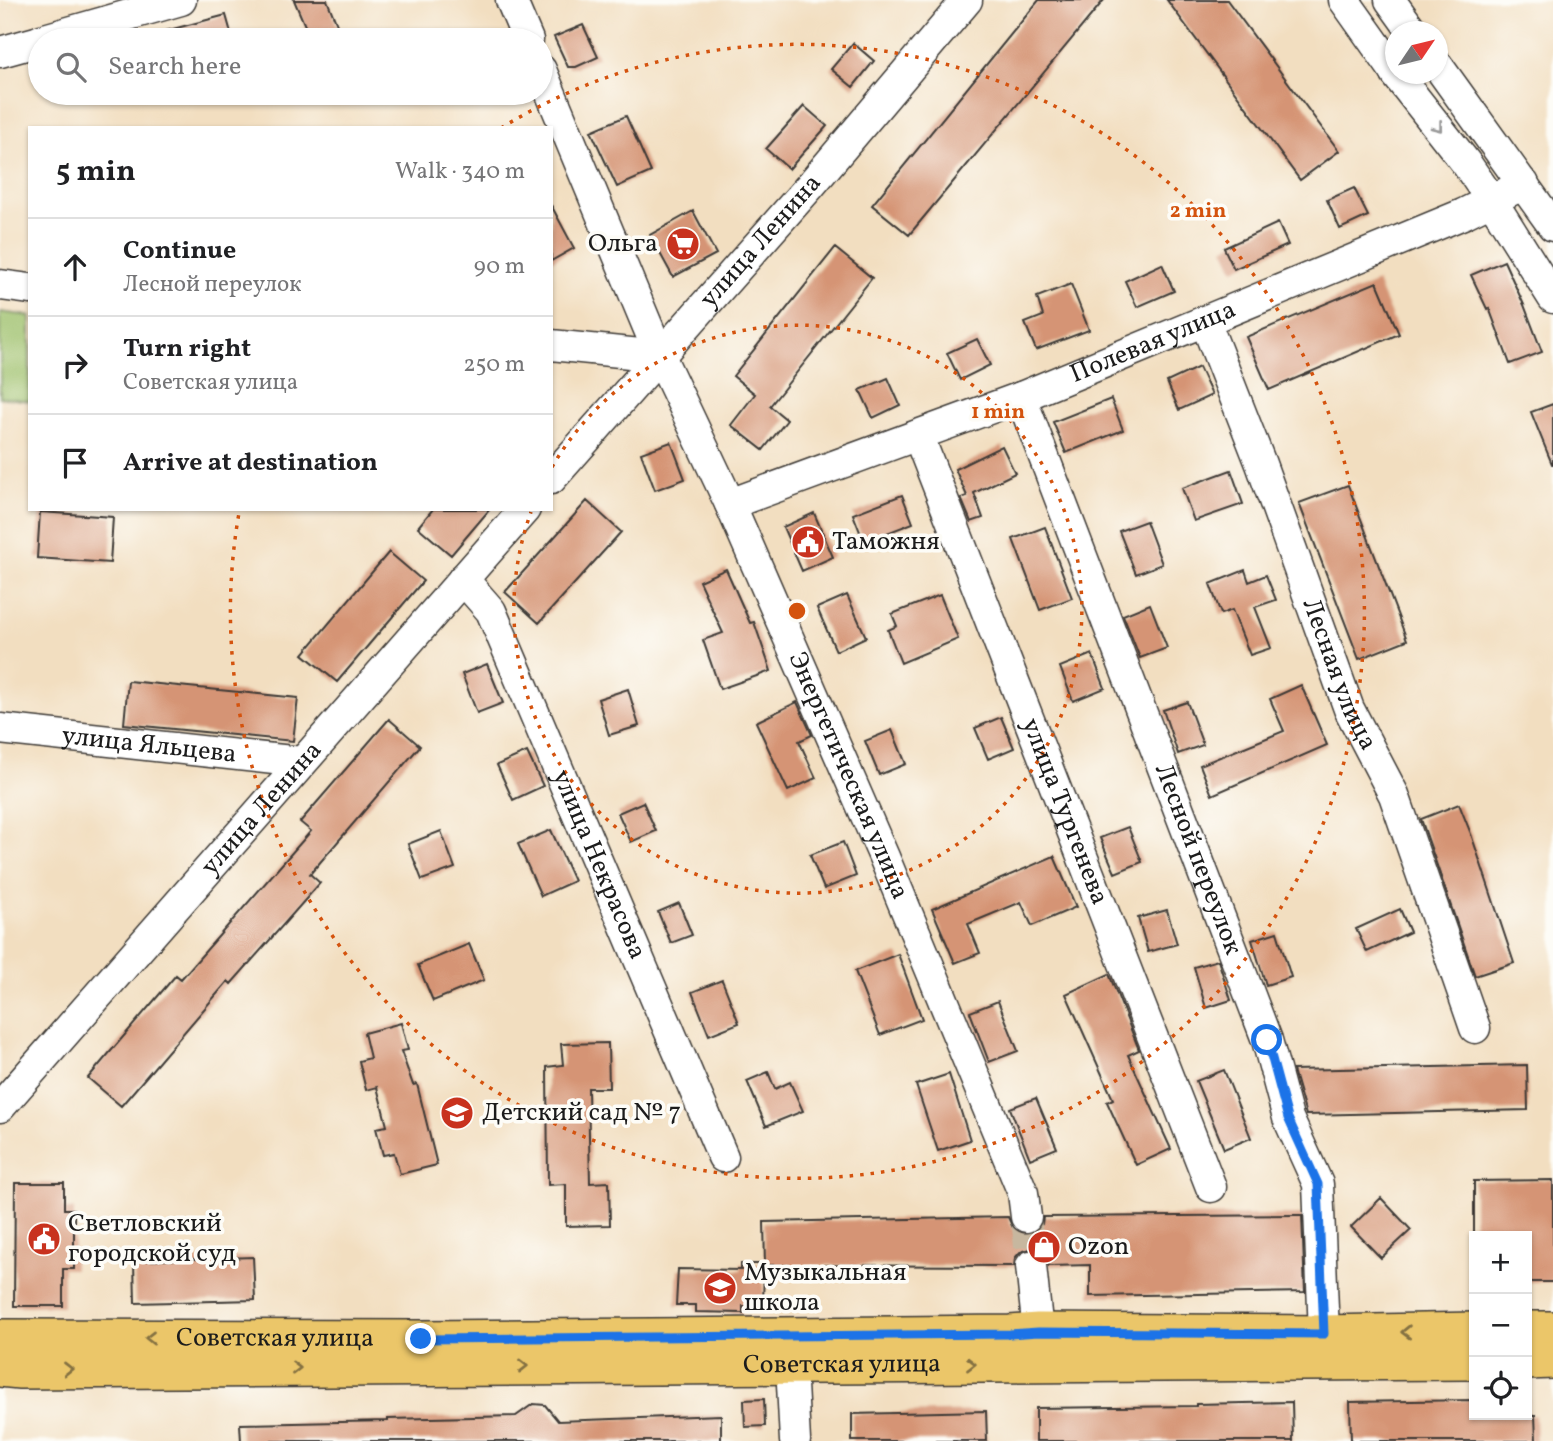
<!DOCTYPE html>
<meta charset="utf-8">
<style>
body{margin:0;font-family:Vollkorn,serif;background:#f6f6f6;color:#202124}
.controls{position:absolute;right:21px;bottom:21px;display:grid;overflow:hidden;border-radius:0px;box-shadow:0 2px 5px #0004}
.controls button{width:63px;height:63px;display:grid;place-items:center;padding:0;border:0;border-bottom:2px solid #e0e0e0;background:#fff;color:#202124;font:35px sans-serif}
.compass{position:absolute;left:1385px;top:21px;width:63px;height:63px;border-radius:50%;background:#fff;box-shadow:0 2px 5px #0004;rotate:55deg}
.stop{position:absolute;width:21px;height:21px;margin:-16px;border:5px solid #1a73e8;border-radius:50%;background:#fff}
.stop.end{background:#1a73e8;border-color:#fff;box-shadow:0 2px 7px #0008}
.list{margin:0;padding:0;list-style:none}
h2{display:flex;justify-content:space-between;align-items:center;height:91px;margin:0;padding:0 28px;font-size:30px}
h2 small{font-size:23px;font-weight:400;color:#757577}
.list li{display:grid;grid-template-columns:46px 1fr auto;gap:21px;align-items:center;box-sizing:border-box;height:98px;padding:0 28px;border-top:2px solid #e0e0e0}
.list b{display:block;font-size:26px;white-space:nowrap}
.list p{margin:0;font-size:23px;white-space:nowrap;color:#757577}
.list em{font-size:23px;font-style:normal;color:#757577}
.icon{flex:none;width:38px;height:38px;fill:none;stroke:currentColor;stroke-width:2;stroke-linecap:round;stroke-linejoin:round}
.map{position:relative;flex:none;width:1553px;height:1441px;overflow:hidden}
.search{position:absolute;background:#fff;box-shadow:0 2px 5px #0004;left:28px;top:28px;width:525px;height:77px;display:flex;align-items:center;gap:18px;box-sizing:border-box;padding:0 24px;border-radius:38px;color:#757577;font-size:26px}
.panel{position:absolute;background:#fff;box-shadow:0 2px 5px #0004;left:28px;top:126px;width:525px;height:385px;border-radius:0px}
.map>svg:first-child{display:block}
.green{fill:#9dc06a;stroke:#5c6e43;stroke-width:2}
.building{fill:#d59475}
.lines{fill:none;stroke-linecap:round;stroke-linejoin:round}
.minor-tunnel{stroke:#c7b79f;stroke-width:30;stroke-dasharray:30 15;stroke-linecap:butt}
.minor-casing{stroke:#3c3935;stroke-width:33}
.major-casing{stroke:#3c3935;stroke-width:40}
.minor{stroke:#fff;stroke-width:30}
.major{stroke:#ebc669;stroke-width:37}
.oneway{stroke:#999}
.oneway2{stroke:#847142}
.route{stroke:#1a73e8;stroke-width:9}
.ring{fill:none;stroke:#d4530e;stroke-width:3.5;stroke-dasharray:3.5 7}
.labels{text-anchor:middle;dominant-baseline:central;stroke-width:7;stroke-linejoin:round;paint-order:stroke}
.street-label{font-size:26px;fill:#1c1c1c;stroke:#fdfcf7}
.poi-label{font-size:26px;fill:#1c1c1c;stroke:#fdfcf7;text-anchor:start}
.centre{fill:#d4530e;stroke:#fdfcf7;stroke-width:3.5}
.ring-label{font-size:21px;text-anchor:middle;font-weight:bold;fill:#d4530e;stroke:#fdfcf7;stroke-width:7;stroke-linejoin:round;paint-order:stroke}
</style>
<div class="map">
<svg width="1553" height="1441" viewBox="0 0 1553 1441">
<rect width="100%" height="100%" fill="#fdfcf7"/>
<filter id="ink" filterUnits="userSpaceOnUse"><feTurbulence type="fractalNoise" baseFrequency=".0143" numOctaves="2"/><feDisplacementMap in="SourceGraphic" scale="14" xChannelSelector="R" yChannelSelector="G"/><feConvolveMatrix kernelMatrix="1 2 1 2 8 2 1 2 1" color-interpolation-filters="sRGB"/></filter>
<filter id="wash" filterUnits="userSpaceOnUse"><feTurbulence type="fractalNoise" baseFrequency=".00686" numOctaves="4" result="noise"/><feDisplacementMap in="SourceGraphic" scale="28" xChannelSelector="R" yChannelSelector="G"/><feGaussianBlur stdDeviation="1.57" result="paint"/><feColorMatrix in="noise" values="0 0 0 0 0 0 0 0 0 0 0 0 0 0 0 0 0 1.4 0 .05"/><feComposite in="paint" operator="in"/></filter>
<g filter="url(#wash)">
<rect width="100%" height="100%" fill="#f2dec0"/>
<path class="green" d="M 0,312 L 30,316 L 30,401 L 0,397 Z"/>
<g id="blocks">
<path class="building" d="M 294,0 L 327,0 L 343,40 L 311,40 Z
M 1039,0 L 1104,0 L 909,235 L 872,205 Z
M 1167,0 L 1227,0 L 1339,151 L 1300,180 Z
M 226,15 L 233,40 L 155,40 L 154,34 Z
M 583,25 L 598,57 L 576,67 L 568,67 L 554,37 Z
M 853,43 L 874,61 L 853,87 L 831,69 Z
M 804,106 L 827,126 L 789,169 L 766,149 Z
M 626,116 L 651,172 L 617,187 L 591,131 Z
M 1354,188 L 1368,216 L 1340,229 L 1327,200 Z
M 551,205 L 574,248 L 551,261 Z
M 693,211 L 716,254 L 673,277 L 650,235 Z
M 1278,223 L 1288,245 L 1234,269 L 1224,248 Z
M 835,248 L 872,278 L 770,406 L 787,420 L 763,450 L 731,425 L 755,394 L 733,376 Z
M 1504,261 L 1524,305 L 1542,352 L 1510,364 L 1489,308 L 1487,309 L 1471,275 Z
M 1162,264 L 1174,291 L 1137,307 L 1125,281 Z
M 1377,282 L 1399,334 L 1269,390 L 1246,337 Z
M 1071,284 L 1089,330 L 1036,350 L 1025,323 L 1043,316 L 1037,297 Z
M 977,339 L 990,365 L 960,380 L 947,353 Z
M 1199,367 L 1212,395 L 1179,410 L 1167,382 Z
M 888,378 L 900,405 L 873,418 L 860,390 Z
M 1111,399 L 1123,430 L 1066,453 L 1053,422 Z
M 1553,404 L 1553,464 L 1552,464 L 1531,412 Z
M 671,442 L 685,479 L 655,490 L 641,453 Z
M 1002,446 L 1015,473 L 974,493 L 983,518 L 971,522 L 961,498 L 967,496 L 955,469 Z
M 1231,470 L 1243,504 L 1194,521 L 1182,488 Z
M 1348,485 L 1407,640 L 1359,659 L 1299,503 Z
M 902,495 L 913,523 L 864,542 L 853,514 Z
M 587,501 L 621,532 L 539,623 L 505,592 Z
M 433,509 L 490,509 L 451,555 L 418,527 Z
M 40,512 L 113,517 L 110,563 L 37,558 Z
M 814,513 L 833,557 L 802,571 L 783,527 Z
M 1146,521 L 1162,564 L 1136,574 L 1119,531 Z
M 1045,527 L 1072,598 L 1040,610 L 1013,539 Z
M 389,552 L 423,581 L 337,682 L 303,654 Z
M 726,569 L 750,623 L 754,622 L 771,671 L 720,689 L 703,640 L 723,633 L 699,581 Z
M 1245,570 L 1249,582 L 1266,575 L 1276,600 L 1255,607 L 1271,648 L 1250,655 L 1232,610 L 1221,614 L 1210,584 Z
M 847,595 L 866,637 L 836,651 L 817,608 Z
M 940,595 L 958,639 L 901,663 L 888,630 L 897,626 L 892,614 Z
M 1150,604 L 1167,648 L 1140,658 L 1123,615 Z
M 1092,654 L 1105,688 L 1073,701 L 1060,667 Z
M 487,664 L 503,703 L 477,713 L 462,674 Z
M 128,681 L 298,698 L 293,741 L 124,724 Z
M 1301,685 L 1327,745 L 1212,795 L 1200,765 L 1284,731 L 1270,699 Z
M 628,689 L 639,726 L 609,735 L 598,699 Z
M 797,702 L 812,735 L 799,741 L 816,778 L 788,791 L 756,722 Z
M 1187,702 L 1203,745 L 1178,754 L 1163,710 Z
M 1001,717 L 1014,748 L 988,759 L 975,728 Z
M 389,719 L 420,746 L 310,874 L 320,883 L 231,984 L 228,981 L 121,1106 L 88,1078 L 176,975 L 181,979 L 311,831 L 300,822 Z
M 892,730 L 906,764 L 879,775 L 865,741 Z
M 527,752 L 543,786 L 513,800 L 497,765 Z
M 643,802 L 656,831 L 631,842 L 618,813 Z
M 1459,804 L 1471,834 L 1514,963 L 1475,976 L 1421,819 Z
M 1128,827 L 1142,862 L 1115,873 L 1100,838 Z
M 551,830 L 574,881 L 541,896 L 518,844 Z
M 441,831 L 455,868 L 422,880 L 408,844 Z
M 843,842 L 856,876 L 824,889 L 810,855 Z
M 1054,856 L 1076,907 L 1032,926 L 1021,902 L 968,924 L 980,953 L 955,963 L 932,909 Z
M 679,903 L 692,935 L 671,943 L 658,912 Z
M 1400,909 L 1410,932 L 1367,952 L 1356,929 Z
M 1167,910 L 1177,944 L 1148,952 L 1138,918 Z
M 1277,932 L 1291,977 L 1266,985 L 1252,940 Z
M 469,944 L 484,980 L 433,1001 L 418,965 Z
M 898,954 L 922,1019 L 880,1035 L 855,971 Z
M 1218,960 L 1231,1000 L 1206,1008 L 1194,967 Z
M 1109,974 L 1139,1050 L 1128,1055 L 1171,1149 L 1136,1165 L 1107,1102 L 1113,1099 L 1066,994 Z
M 722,980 L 739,1023 L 709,1035 L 692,992 Z
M 998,1001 L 1018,1051 L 989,1062 L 970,1012 Z
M 401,1023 L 408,1050 L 401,1051 L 413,1085 L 417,1084 L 437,1165 L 400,1174 L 394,1153 L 383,1155 L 376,1128 L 387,1126 L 377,1087 L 366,1090 L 359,1061 L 370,1058 L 364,1033 Z
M 608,1043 L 609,1088 L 588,1088 L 590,1183 L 609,1182 L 610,1225 L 566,1226 L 566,1184 L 548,1185 L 547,1067 L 563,1065 L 561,1044 Z
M 1527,1065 L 1528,1110 L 1306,1115 L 1293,1070 Z
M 1224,1070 L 1251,1138 L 1224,1149 L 1196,1081 Z
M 768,1072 L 775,1089 L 790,1082 L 803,1111 L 766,1126 L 747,1081 Z
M 949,1074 L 970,1140 L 938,1151 L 916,1085 Z
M 1036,1098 L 1057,1148 L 1030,1159 L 1010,1108 Z
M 1553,1180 L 1553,1282 L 1527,1282 L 1527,1236 L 1474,1236 L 1474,1181 Z
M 15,1183 L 64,1183 L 64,1209 L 74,1209 L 74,1269 L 63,1269 L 63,1306 L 14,1306 Z
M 1381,1198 L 1411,1230 L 1381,1258 L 1351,1227 Z
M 1297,1215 L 1302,1215 L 1305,1292 L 1090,1296 L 1090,1265 L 1049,1266 L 1045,1255 L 1039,1250 L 1030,1249 L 1020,1252 L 1015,1258 L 1014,1266 L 765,1265 L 764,1222 L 1008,1217 L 1013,1228 L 1020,1233 L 1027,1234 L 1037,1230 L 1042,1224 L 1043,1217 Z
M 253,1257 L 255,1300 L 135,1303 L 134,1261 Z
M 741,1264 L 764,1264 L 763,1307 L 743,1306 L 743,1313 L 696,1312 L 696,1305 L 676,1305 L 678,1269 L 741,1270 Z
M 764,1399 L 765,1426 L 745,1427 L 744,1400 Z
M 1474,1400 L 1474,1415 L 1535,1415 L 1536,1441 L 1351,1441 L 1350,1402 Z
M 1292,1402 L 1293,1441 L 1036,1441 L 1036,1408 L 1196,1406 L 1196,1404 Z
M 533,1404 L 545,1405 L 558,1421 L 721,1415 L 721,1441 L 241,1441 L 240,1424 L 388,1421 L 388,1419 L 516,1416 Z
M 986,1411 L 987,1441 L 852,1441 L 852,1414 Z"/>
</g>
</g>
<g filter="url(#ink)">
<use href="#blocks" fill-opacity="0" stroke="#3c3935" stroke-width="2"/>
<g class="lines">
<path class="minor-tunnel" d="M 1026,1217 L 1031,1266"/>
<defs>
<g id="minor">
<path d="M 511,0 L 528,40"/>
<path d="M 1344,0 L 1396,73"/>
<path d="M 1390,0 L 1413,32"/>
<path d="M 41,40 L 181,0"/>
<path d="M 0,52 L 40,41"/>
<path d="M 1438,66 L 1553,226"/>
<path id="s1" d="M 541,70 L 660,356 L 730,504 L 884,857 L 1023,1193 L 1026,1217"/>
<path d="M 1396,74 L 1466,163 L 1492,201 L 1553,298"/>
<path d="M 0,285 L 30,289"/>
<path id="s2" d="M 1205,321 L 1261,464 L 1349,709 L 1394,795 L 1475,1028"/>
<path d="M 551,345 L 660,356"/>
<path id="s3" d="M 1021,397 L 1267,1040 L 1288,1118 L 1318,1184 L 1324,1334"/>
<path id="s4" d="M 918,435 L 1211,1187"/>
<path id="s5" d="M 551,479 L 810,186 L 967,0"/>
<path id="s6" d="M 730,504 L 1021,397 L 1463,214 L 1524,184"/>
<path id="s7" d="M 463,579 L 491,611 L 723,1157"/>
<path id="s8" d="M 0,729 L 301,762"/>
<path id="s9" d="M 0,1107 L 525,509"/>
<path d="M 1031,1266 L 1038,1332"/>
<path d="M 791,1365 L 795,1441"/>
</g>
<g id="major">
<path d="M 1527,1330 L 1553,1330"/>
<path id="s10" d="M 0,1338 L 421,1339 L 1010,1334 L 1038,1332 L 1324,1334 L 1474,1331"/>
<path d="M 1527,1361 L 1553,1360"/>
<path id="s11" d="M 0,1368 L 20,1370 L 1474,1361"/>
</g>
</defs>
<use href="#minor" class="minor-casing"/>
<use href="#major" class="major-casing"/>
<use href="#minor" class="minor"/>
<use href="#major" class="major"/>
</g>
<defs><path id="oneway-chevron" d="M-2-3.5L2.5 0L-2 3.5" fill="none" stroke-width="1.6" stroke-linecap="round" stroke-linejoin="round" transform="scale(1.75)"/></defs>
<use class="oneway" href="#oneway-chevron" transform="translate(1438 127) rotate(52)"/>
<g class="oneway2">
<use href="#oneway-chevron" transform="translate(1406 1332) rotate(179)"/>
<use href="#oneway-chevron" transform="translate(150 1338) rotate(180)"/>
<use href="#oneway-chevron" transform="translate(971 1364)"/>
<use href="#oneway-chevron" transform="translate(523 1366)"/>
<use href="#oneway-chevron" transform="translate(296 1368)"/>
<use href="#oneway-chevron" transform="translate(68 1369)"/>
</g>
</g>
<g class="lines" filter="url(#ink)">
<path class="route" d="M 421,1339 L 1010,1334 L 1038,1332 L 1324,1334 L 1318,1184 L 1288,1118 L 1267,1040"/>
</g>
<g class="ring">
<path d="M552 467A284 284 0 1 1 531 512"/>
<path d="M501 128A567 567 0 1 1 239 513"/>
</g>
<defs>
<symbol id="supermarket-disc" viewBox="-11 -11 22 22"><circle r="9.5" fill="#c8321e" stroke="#fdfcf7"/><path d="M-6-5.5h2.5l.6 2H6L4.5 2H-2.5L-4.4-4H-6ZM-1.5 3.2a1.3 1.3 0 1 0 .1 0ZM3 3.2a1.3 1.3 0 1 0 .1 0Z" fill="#fff"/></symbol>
<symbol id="civic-disc" viewBox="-11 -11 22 22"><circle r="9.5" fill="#c8321e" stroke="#fdfcf7"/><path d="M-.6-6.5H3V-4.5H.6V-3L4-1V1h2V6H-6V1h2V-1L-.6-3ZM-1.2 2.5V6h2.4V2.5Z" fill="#fff"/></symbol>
<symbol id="school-disc" viewBox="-11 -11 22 22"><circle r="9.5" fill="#c8321e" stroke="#fdfcf7"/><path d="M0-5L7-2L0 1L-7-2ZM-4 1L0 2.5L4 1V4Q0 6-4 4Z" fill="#fff"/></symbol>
<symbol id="shop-disc" viewBox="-11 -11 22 22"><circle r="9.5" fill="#c8321e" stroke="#fdfcf7"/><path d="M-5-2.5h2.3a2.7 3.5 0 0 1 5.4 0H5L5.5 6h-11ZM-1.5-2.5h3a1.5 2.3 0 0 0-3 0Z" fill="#fff"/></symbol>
</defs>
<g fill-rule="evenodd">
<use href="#supermarket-disc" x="664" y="225" width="38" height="38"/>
<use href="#civic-disc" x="789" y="523" width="38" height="38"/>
<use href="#school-disc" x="438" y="1094" width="38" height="38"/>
<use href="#civic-disc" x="25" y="1220" width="38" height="38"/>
<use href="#shop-disc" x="1025" y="1228" width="38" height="38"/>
<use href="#school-disc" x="701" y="1269" width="38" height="38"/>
</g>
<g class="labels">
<g class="street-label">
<text stroke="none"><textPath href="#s5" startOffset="317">улица Ленина</textPath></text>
<text stroke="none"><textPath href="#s6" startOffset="453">Полевая улица</textPath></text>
<text stroke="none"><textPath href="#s2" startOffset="378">Лесная улица</textPath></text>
<text stroke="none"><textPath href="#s8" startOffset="150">улица Яльцева</textPath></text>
<text stroke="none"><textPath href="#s1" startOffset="770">Энергетическая улица</textPath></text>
<text stroke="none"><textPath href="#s9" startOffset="397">улица Ленина</textPath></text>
<text stroke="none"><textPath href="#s4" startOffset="404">улица Тургенева</textPath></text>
<text stroke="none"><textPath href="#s3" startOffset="495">Лесной переулок</textPath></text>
<text stroke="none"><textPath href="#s7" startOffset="318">улица Некрасова</textPath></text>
<text stroke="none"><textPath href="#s10" startOffset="275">Советская улица</textPath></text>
<text stroke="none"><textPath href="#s11" startOffset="842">Советская улица</textPath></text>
</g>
<g class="poi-label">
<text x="658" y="244" text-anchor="end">Ольга</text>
<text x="832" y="542">Таможня</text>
<text x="482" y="1113">Детский сад № 7</text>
<text x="68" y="1224">Светловский<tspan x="68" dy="30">городской суд</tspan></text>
<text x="1068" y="1247">Ozon</text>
<text x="744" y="1273">Музыкальная<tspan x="744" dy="30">школа</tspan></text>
</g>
</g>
<circle cx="797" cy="611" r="10" class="centre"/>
<g class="ring-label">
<text x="1198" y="217">2 min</text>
<text x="998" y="418">1 min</text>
</g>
</svg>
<div class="controls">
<button>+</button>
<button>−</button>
<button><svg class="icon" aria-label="locate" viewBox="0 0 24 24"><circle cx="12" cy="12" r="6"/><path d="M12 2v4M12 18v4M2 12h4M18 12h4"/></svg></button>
</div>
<svg class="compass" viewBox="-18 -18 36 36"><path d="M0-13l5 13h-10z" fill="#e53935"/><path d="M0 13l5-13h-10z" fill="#757577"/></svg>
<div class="stop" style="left:1267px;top:1040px"></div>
<div class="stop end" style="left:421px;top:1339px"></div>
<div class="search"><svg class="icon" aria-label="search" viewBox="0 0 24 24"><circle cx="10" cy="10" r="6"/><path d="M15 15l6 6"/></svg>Search here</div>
<section class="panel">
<h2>5 min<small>Walk · 340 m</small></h2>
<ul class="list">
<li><svg class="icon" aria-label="ahead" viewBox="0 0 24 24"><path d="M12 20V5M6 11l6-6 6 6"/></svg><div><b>Continue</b><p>Лесной переулок</p></div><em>90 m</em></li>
<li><svg class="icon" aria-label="right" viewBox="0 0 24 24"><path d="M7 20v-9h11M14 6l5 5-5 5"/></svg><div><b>Turn right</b><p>Советская улица</p></div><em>250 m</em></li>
<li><svg class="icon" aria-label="arrive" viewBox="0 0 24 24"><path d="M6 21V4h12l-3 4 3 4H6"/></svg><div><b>Arrive at destination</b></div></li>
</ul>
</section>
</div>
